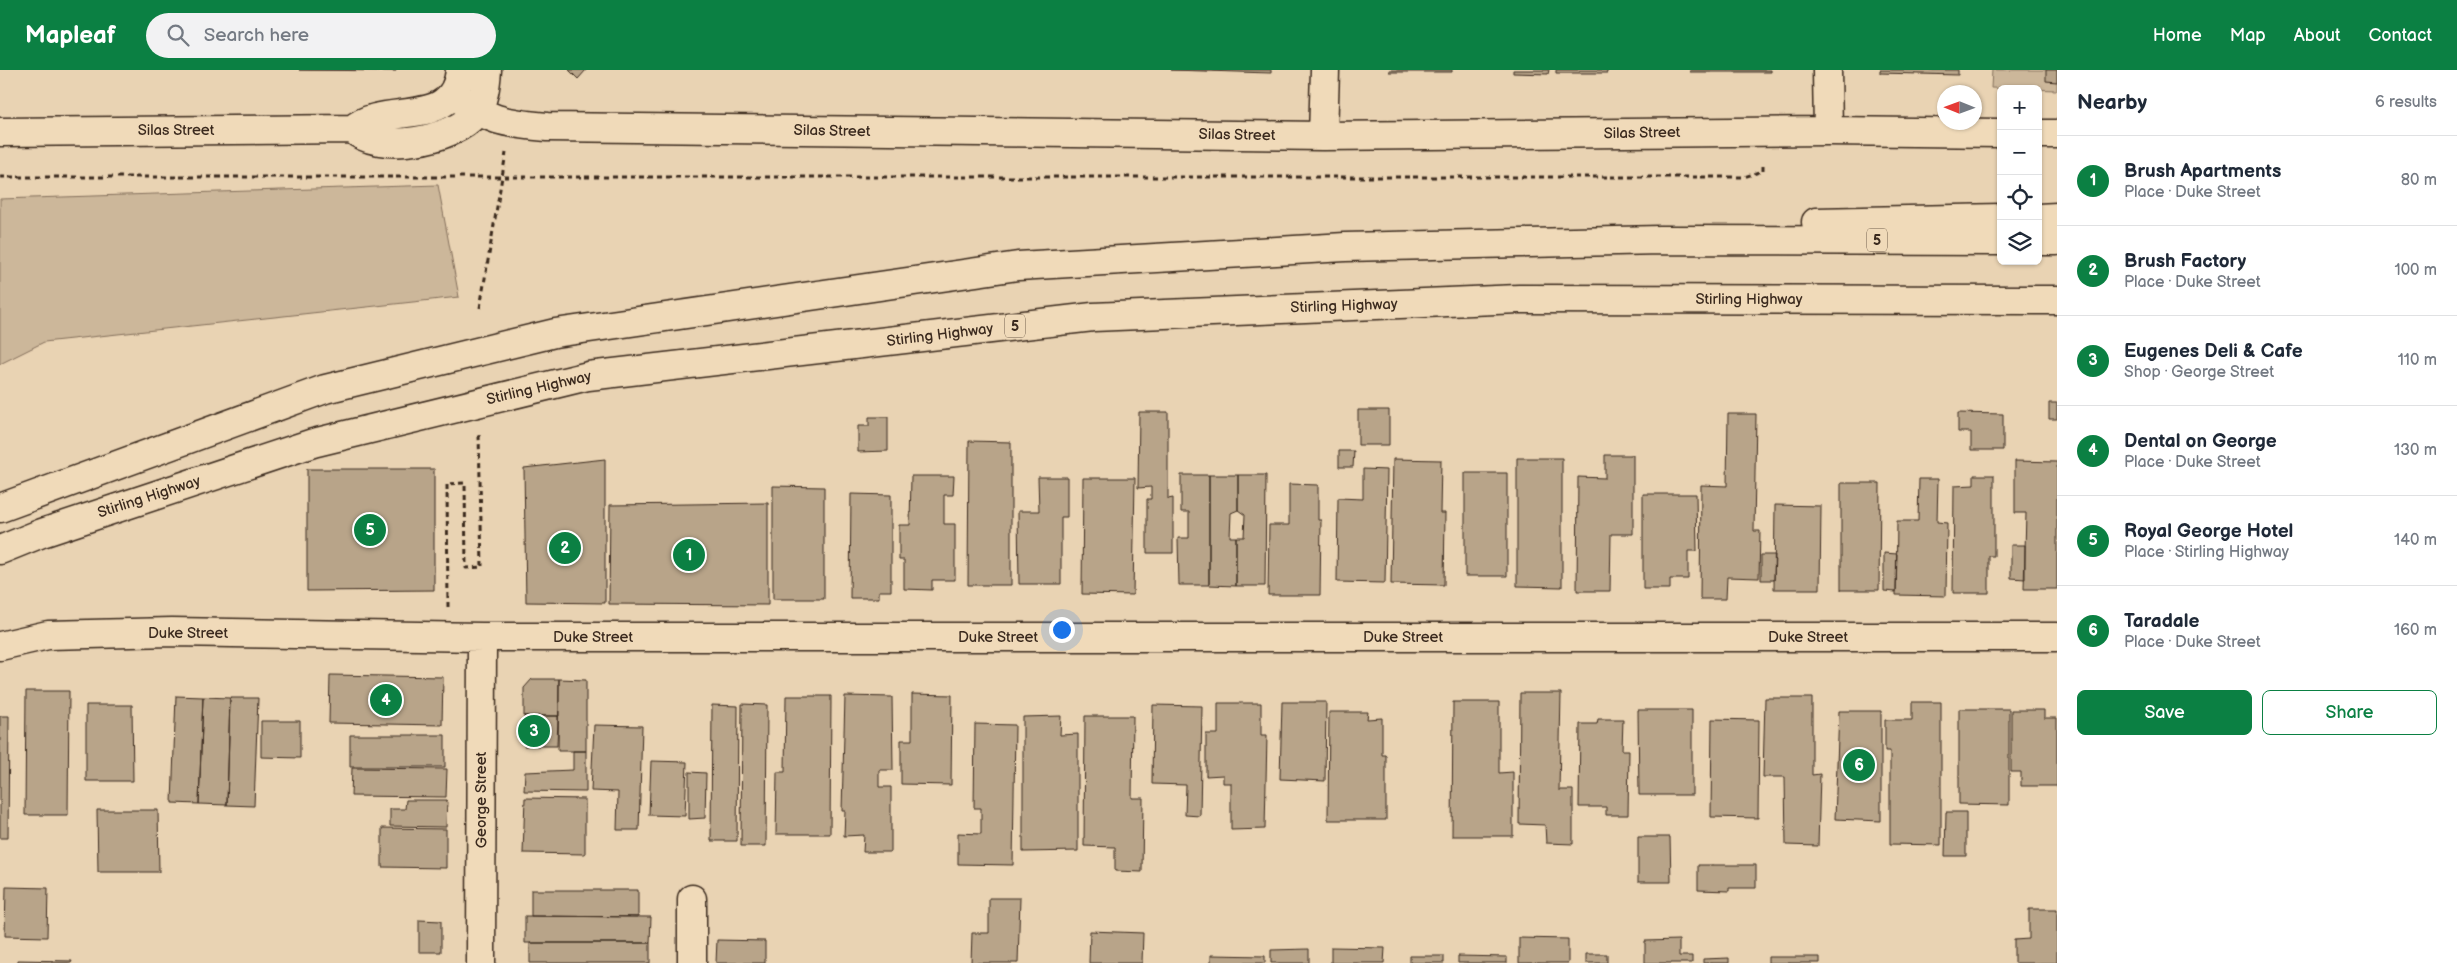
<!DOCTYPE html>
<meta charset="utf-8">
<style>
body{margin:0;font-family:"Balsamiq Sans",sans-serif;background:#f2f2f3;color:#1f2937}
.controls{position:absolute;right:15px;top:15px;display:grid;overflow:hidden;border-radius:8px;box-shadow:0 1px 4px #0004}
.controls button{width:45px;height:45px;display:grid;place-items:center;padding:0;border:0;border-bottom:1px solid #e0e1e3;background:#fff;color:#1f2937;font:25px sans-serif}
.compass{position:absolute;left:1937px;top:15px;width:45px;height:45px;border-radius:50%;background:#fff;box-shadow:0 1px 4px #0004;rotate:271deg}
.you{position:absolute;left:1061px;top:559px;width:18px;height:18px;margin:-12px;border:4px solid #fff;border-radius:50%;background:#1a73e8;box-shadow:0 0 0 8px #1a73e833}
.badge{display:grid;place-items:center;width:32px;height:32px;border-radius:50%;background:#0b8043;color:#fff;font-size:16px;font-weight:700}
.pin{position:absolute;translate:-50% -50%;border:2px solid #fff;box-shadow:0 1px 5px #0006}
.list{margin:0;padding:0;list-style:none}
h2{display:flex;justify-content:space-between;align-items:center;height:65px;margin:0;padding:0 20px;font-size:21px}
h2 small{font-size:16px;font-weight:400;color:#747a83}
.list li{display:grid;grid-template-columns:32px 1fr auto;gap:15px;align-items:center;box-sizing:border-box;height:90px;padding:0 20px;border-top:1px solid #e0e1e3}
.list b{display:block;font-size:19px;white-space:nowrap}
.list p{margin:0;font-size:16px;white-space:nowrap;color:#747a83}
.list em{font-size:16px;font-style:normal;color:#747a83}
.actions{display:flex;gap:10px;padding:15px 20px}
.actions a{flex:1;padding:11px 0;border:1px solid #0b8043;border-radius:8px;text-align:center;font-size:18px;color:#0b8043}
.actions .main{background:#0b8043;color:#fff}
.icon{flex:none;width:28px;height:28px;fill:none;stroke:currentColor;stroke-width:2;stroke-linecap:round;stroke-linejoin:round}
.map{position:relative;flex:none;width:2057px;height:893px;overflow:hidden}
header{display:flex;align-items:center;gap:30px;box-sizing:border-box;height:70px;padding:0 25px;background:#0b8043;color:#fff}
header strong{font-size:24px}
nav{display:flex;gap:28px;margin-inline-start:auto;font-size:18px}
.search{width:350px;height:45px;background:#f2f2f3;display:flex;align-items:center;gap:12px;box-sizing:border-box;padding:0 18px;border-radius:28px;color:#747a83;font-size:19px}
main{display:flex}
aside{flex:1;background:#fff}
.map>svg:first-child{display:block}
.green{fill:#ccb79a;stroke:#84705c}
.building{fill:#b8a489;stroke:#3b2a1e}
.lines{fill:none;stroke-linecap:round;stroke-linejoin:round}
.minor-casing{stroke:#3b2a1e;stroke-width:31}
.highway-casing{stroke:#3b2a1e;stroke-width:31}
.path{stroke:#3b2a1e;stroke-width:3;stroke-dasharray:5 4;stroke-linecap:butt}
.minor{stroke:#f0dab9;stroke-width:28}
.highway{stroke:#f0dab9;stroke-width:28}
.labels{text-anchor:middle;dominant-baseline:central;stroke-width:4;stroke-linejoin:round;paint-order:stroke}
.shield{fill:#f0dab9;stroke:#715f4c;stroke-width:1}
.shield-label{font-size:14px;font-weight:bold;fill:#3b2a1e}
.street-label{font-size:15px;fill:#3b2a1e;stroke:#f0dab9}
</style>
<header>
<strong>Mapleaf</strong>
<div class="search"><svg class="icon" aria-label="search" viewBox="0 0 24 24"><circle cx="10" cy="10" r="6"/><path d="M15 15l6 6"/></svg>Search here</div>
<nav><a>Home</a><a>Map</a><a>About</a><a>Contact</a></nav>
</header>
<main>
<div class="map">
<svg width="2057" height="893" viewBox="0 0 2057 893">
<rect width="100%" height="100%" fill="#e9d3b3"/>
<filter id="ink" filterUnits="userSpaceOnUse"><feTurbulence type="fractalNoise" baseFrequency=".02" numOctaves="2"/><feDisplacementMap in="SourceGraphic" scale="10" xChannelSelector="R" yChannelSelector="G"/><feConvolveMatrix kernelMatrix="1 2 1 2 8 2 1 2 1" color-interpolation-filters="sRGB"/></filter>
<g filter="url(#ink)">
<path class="green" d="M 1992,0 L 2057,0 L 2057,20 L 1991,18 Z
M 438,115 L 459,227 L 44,272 L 0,294 L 0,129 Z"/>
<path class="building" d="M 299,0 L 396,0 L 396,1 Z
M 569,0 L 586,0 L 578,9 Z
M 1171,0 L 1271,0 L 1271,3 Z
M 1389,0 L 1452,0 L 1452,2 L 1389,2 Z
M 1513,0 L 1549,0 L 1548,4 L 1513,3 Z
M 1556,0 L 1607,0 L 1607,3 L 1556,3 Z
M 1690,0 L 1771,0 L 1771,2 L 1690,2 Z
M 1880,0 L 1958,0 L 1958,5 L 1880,3 Z
M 2046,0 L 2057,0 L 2057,12 L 2046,11 Z
M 2049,333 L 2057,333 L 2057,349 L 2049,349 Z
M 1358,340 L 1389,340 L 1389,375 L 1358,375 Z
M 1139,342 L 1168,342 L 1168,429 L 1173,428 L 1173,483 L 1147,483 L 1147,429 L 1151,429 L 1151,417 L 1138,418 Z
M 1958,343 L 2003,344 L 2003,380 L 1971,380 L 1971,362 L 1958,362 Z
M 1728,344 L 1756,344 L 1754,461 L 1760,461 L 1759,508 L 1727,507 L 1726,529 L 1700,529 L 1701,415 L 1727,416 Z
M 869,347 L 888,347 L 888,381 L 858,382 L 858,356 L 869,356 Z
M 969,371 L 1011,372 L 1011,515 L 968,515 Z
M 1339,381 L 1354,381 L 1353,397 L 1339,397 Z
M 1605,385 L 1633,385 L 1633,464 L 1611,464 L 1610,521 L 1577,521 L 1578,407 L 1605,408 Z
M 1517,388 L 1562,388 L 1562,517 L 1517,516 Z
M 605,389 L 605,533 L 526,532 L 524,398 Z
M 1393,389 L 1441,390 L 1440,443 L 1445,443 L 1444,515 L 1391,514 Z
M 2015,391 L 2057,392 L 2057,519 L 2024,519 L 2026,443 L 2015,443 Z
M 307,399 L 434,399 L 434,520 L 307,521 Z
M 1363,399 L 1387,400 L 1385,513 L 1337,512 L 1338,428 L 1363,429 Z
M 1465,403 L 1507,403 L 1507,506 L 1465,506 Z
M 1181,405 L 1209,405 L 1209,515 L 1179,515 L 1178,468 L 1189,468 L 1189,442 L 1181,442 Z
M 1209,405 L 1238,405 L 1238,440 L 1231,443 L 1230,467 L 1236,467 L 1236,516 L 1209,515 Z
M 1238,405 L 1266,405 L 1265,516 L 1236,516 L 1236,467 L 1244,467 L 1245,445 L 1238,440 Z
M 1974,405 L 1994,405 L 1994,486 L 1989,486 L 1989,523 L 1953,523 L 1954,416 L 1974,415 Z
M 911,406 L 954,406 L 953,425 L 944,425 L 944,454 L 955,454 L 955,510 L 932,510 L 932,520 L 904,519 L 904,490 L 899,490 L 899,455 L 910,455 Z
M 1038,407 L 1067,407 L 1067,447 L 1061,447 L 1061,514 L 1019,514 L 1018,441 L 1039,441 Z
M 1083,408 L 1135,408 L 1133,525 L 1082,524 Z
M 1919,409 L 1938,409 L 1937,452 L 1947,453 L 1946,526 L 1896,525 L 1897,451 L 1918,451 Z
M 1841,413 L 1880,413 L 1879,520 L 1841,520 Z
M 1289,414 L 1318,415 L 1318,450 L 1321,450 L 1320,525 L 1268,525 L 1269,455 L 1289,455 Z
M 773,416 L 824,417 L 824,529 L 773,529 Z
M 851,424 L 891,425 L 891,521 L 879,521 L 879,528 L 850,528 Z
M 1643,424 L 1696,424 L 1697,481 L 1688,481 L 1688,509 L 1670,509 L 1670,519 L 1643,519 Z
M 768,433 L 768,535 L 609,534 L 610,435 Z
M 1775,435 L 1821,436 L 1820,519 L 1774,519 Z
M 2011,475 L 2025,475 L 2025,509 L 2011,508 Z
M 1884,483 L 1897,484 L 1896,522 L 1884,521 Z
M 1761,485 L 1775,485 L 1774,510 L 1761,510 Z
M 330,605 L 443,607 L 442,655 L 329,653 Z
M 532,609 L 559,609 L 559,646 L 524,646 L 524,618 Z
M 559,609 L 586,610 L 586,681 L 558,681 Z
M 26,621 L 69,621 L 68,745 L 25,745 Z
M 1520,623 L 1561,623 L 1559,720 L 1573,720 L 1573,774 L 1546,773 L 1545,755 L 1519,754 Z
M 912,624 L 952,625 L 951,715 L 901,714 L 901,670 L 912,670 Z
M 176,626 L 203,627 L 199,734 L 172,733 Z
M 786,626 L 831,626 L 830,764 L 776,764 L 777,702 L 785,702 Z
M 845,626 L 892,627 L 893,700 L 879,700 L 879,717 L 891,717 L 891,782 L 863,782 L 864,765 L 844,766 L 845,741 L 842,741 Z
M 203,627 L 230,628 L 227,735 L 199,734 Z
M 230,628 L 258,628 L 254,736 L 227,735 Z
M 1765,628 L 1812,628 L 1812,705 L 1820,704 L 1818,776 L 1786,775 L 1785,707 L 1763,707 Z
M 1282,632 L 1326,632 L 1325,711 L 1280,709 Z
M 1453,632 L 1499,632 L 1499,703 L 1513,702 L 1513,766 L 1452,766 Z
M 1912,632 L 1941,632 L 1941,775 L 1890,774 L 1890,681 L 1885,681 L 1885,650 L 1912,650 Z
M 1218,633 L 1261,633 L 1261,665 L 1267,665 L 1265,759 L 1231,760 L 1231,713 L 1223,713 L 1223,705 L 1206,706 L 1206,664 L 1218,664 Z
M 742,634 L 767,635 L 766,776 L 741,776 Z
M 86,635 L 132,635 L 133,711 L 86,711 Z
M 712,635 L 738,636 L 737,771 L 711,771 Z
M 1153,635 L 1202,636 L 1200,746 L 1185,745 L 1186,715 L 1152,714 Z
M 1959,639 L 2009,639 L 2009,735 L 1959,734 Z
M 1638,640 L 1692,640 L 1692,725 L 1639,725 Z
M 2011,640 L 2044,640 L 2044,648 L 2057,648 L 2057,716 L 2021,716 L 2021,702 L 2011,702 Z
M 1839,641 L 1881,641 L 1881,751 L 1835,749 Z
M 1329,642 L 1368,642 L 1367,649 L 1382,648 L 1382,685 L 1386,685 L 1386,750 L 1328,750 Z
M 0,646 L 9,646 L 8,768 L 0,768 Z
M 524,646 L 558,646 L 557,676 L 524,676 Z
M 1061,646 L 1060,665 L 1078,664 L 1078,781 L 1023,782 L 1023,647 Z
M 1085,646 L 1133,646 L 1132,728 L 1143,728 L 1142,802 L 1115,801 L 1115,777 L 1084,776 Z
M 1598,649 L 1623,649 L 1622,680 L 1629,680 L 1628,745 L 1606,745 L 1606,737 L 1579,737 L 1580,654 L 1597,654 Z
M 1712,649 L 1759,650 L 1758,748 L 1711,747 Z
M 261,651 L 300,651 L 300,688 L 261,687 Z
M 975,654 L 1015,655 L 1013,795 L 958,794 L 958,763 L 981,764 L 981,738 L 974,738 Z
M 594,655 L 642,656 L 639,760 L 617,760 L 618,722 L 591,721 Z
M 350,665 L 445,665 L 445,697 L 350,697 Z
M 573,681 L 586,681 L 586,722 L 524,721 L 525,702 L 573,700 Z
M 651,691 L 687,692 L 685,746 L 649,745 Z
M 352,698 L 447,699 L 446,727 L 351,726 Z
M 689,702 L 706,703 L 705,748 L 689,749 Z
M 525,728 L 585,729 L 585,784 L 523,783 Z
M 406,730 L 447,730 L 446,757 L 390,756 L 390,739 L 405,739 Z
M 97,740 L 158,740 L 159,802 L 98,802 Z
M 1946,742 L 1966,742 L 1966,786 L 1945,786 Z
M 382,758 L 446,759 L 446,798 L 382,797 Z
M 1638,767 L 1670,767 L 1671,812 L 1638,812 Z
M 1698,795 L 1756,795 L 1756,818 L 1729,818 L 1729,821 L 1698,820 Z
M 6,817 L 48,818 L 47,867 L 5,866 Z
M 531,820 L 638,820 L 638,847 L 531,846 Z
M 989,828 L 1020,828 L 1018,893 L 971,893 L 972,863 L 989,863 Z
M 2029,839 L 2057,839 L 2057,893 L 2014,893 L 2014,870 L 2029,869 Z
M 525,846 L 651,847 L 650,873 L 525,873 Z
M 419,850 L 441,851 L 441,882 L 419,882 Z
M 1090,861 L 1143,863 L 1142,893 L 1089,893 Z
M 1519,868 L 1568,869 L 1568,893 L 1519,893 Z
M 717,870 L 765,871 L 765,893 L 716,893 Z
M 1679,870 L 1679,886 L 1692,886 L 1692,893 L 1645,893 L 1645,871 Z
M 530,873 L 650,873 L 650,893 L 530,893 Z
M 1331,877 L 1385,878 L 1384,893 L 1331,893 Z
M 1309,879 L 1309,893 L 1271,893 L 1271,880 Z
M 1586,884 L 1607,884 L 1607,893 L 1586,893 Z
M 1211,885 L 1265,886 L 1265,893 L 1211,893 Z
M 1410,886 L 1444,886 L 1444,893 L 1410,893 Z
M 1458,886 L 1507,887 L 1507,893 L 1458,893 Z
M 1768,887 L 1820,887 L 1820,893 L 1768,893 Z
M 1729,888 L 1729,893 L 1703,893 L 1703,889 Z
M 18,890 L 72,891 L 71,893 L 18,893 Z"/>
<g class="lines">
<defs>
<path id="minor" d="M 1827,0 L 1828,61
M 453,24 C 488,51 504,53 547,57 L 1323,66 L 1828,61 L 2001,63
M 353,59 C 378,84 453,71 475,44 C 484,32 486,14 487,0
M 0,62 L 353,59 C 384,31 455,61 460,0
M 2038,64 L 2057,64
M 1323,66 L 1325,0
M 0,576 L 48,565 L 172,562 L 482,567 L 2057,567
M 692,829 L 692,893
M 481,893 L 482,567"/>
<path id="highway" d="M 2038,148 L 2057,147
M 1816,152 L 2001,148
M 2038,171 L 2057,171
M 0,438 L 325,319 L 555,263 L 1018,196 L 1345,177 L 1660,170 L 2001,171
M 0,480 L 42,463 L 313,373 L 588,306 L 1093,247 L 1519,229 L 2057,230"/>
</defs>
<use href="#minor" class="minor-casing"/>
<use href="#highway" class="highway-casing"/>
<path class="path" d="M 0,107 L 1744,107 L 1763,101 L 1763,93
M 480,238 L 506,83
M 448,537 L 447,414 L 465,413 L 466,498 L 482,497 L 479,365"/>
<use href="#minor" class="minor"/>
<use href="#highway" class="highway"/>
</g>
</g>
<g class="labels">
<g class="shield">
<rect x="1867" y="158.5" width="20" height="23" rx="4"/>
<rect x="1005" y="244.5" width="20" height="23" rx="4"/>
</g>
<g class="shield-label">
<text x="1877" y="170">5</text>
<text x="1015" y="256">5</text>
</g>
<g class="street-label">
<text x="176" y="60">Silas Street</text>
<text transform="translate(832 61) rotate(1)">Silas Street</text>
<text transform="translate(1642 63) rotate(-1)">Silas Street</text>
<text transform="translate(1237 65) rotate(1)">Silas Street</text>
<text x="1749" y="229">Stirling Highway</text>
<text transform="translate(1344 236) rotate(-2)">Stirling Highway</text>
<text transform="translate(940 265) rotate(-7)">Stirling Highway</text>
<text transform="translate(539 318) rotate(-13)">Stirling Highway</text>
<text transform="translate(149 427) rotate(-18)">Stirling Highway</text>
<text x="188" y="563">Duke Street</text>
<text x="593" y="567">Duke Street</text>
<text x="998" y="567">Duke Street</text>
<text x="1403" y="567">Duke Street</text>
<text x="1808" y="567">Duke Street</text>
<text transform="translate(481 730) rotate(-90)">George Street</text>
</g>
</g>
</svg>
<div class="controls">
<button>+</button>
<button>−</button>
<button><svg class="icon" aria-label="locate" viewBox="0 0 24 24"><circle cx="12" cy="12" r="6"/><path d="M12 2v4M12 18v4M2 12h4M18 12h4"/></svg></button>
<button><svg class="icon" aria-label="layers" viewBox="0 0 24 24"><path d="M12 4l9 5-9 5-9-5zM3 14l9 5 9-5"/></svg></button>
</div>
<svg class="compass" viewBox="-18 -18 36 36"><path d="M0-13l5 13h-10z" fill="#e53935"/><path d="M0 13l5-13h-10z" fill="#747a83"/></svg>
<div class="you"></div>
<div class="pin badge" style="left:689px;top:485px">1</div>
<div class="pin badge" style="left:565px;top:478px">2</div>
<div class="pin badge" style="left:534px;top:661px">3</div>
<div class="pin badge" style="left:386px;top:630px">4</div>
<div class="pin badge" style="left:370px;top:460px">5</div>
<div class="pin badge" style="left:1859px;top:695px">6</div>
</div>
<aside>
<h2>Nearby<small>6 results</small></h2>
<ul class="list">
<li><span class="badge">1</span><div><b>Brush Apartments</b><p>Place · Duke Street</p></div><em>80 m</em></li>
<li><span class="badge">2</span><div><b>Brush Factory</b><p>Place · Duke Street</p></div><em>100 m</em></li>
<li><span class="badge">3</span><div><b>Eugenes Deli &amp; Cafe</b><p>Shop · George Street</p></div><em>110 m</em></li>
<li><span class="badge">4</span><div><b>Dental on George</b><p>Place · Duke Street</p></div><em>130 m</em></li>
<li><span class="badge">5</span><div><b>Royal George Hotel</b><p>Place · Stirling Highway</p></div><em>140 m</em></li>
<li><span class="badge">6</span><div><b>Taradale</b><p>Place · Duke Street</p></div><em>160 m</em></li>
</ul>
<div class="actions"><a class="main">Save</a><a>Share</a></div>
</aside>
</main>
